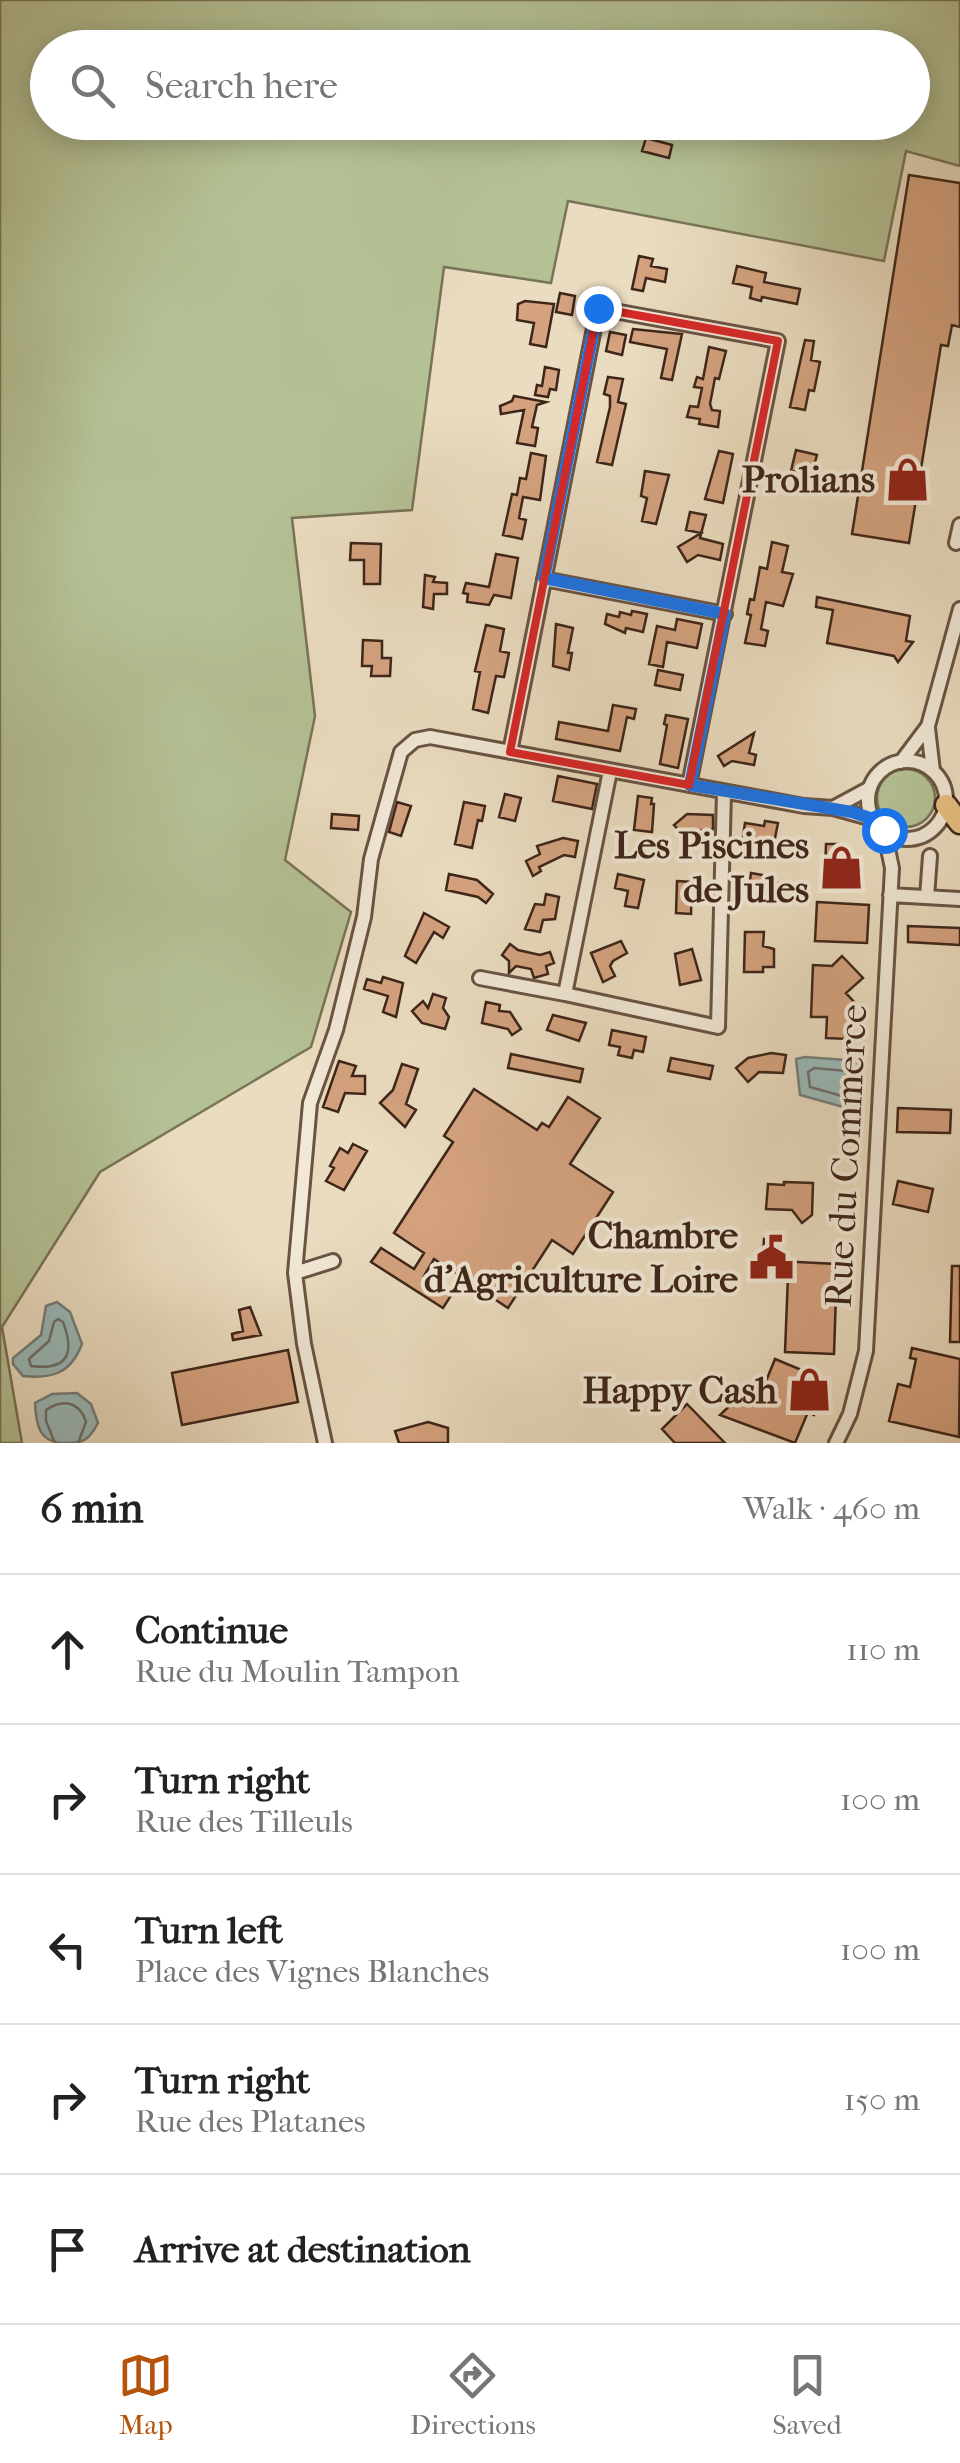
<!DOCTYPE html>
<meta charset="utf-8">
<style>
body{margin:0;font-family:"IM FELL French Canon",serif;background:#f2f2f2;color:#222}
.stop{position:absolute;width:30px;height:30px;margin:-22px;border:8px solid #1a73e8;border-radius:50%;background:#fff}
.stop.end{background:#1a73e8;border-color:#fff;box-shadow:0 2px 10px #0008}
.list{margin:0;padding:0;list-style:none}
h2{display:flex;justify-content:space-between;align-items:center;height:130px;margin:0;padding:0 40px;font-size:42px}
h2 small{font-size:32px;font-weight:400;color:#767676}
.list li{display:grid;grid-template-columns:65px 1fr auto;gap:30px;align-items:center;box-sizing:border-box;height:150px;padding:0 40px;border-top:2px solid #e0e0e0}
.list b{display:block;font-size:38px;white-space:nowrap}
.list p{margin:0;font-size:32px;white-space:nowrap;color:#767676}
.list em{font-size:32px;font-style:normal;color:#767676}
.icon{flex:none;width:55px;height:55px;fill:none;stroke:currentColor;stroke-width:2;stroke-linecap:round;stroke-linejoin:round}
.map{position:relative;flex:none;width:960px;height:1443px;overflow:hidden}
.search{position:absolute;background:#fff;box-shadow:0 5px 25px #0003;left:30px;right:30px;top:30px;height:110px;display:flex;align-items:center;gap:25px;box-sizing:border-box;padding:0 35px;border-radius:55px;color:#767676;font-size:38px}
.sheet{height:880px;background:#fff}
nav{display:flex;justify-content:space-around;align-items:center;box-sizing:border-box;height:140px;border-top:2px solid #e0e0e0;background:#fff;font-size:28px;color:#767676}
nav a{display:grid;justify-items:center;gap:5px}
nav .on{color:#b45309}
.map>svg:first-child{display:block}
.green{fill:#b4c195;stroke:#797357;stroke-width:2.5;fill-rule:evenodd}
.water{fill:#9ababb;stroke:#757e7a;stroke-width:2.5}
.lines{fill:none;stroke-linecap:round;stroke-linejoin:round}
.shore{stroke:#6c706a;stroke-width:2.5}
.building{fill:#d4a27f;stroke:#3e2519;stroke-width:2.5}
.minor-casing{stroke:#695343;stroke-width:18}
.highway-casing{stroke:#3e2519;stroke-width:25}
.minor{stroke:#f1e8d6;stroke-width:12}
.highway{stroke:#e5be80;stroke-width:20}
.route{stroke:#1a73e8;stroke-width:12}
.marked{fill:none;stroke:#d62828;stroke-width:8;stroke-linejoin:round}
.labels{text-anchor:middle;dominant-baseline:central;stroke-width:8;stroke-linejoin:round;paint-order:stroke}
.poi-label{font-size:38px;font-weight:bold;fill:#3e2519;stroke:#f1e8d6;text-anchor:end}
.street-label{font-size:38px;fill:#3e2519;stroke:#f1e8d6}
</style>
<div class="map">
<svg width="960" height="1443" viewBox="0 0 960 1443">
<rect width="100%" height="100%" fill="#eadcc0"/>
<filter id="stains"><feTurbulence type="fractalNoise" baseFrequency=".002" numOctaves="4"/><feColorMatrix values="0 0 0 0 .2 0 0 0 0 .09 0 0 0 0 .02 0 0 0 .5 -.17"/></filter>
<radialGradient id="worn" r=".72"><stop offset=".6" stop-color="#630" stop-opacity="0"/><stop offset="1" stop-color="#630" stop-opacity=".3"/></radialGradient>
<path class="green" d="M 0,0 L 960,0 L 960,166 L 906,151 L 884,261 L 568,201 L 551,283 L 444,267 L 412,510 L 292,518 L 315,716 L 285,860 L 351,912 L 311,1047 L 100,1172 L 2,1327 L 22,1443 L 0,1443 ZM 48,48 L 912,48 L 912,122 L 48,122 Z
M877 798a29 29 0 1 1 58 0a29 29 0 1 1-58 0Z"/>
<path class="water" d="M 805,1057 L 859,1061 L 854,1110 L 800,1095 L 796,1059 Z
M 57,1302 L 70,1312 L 82,1344 C 71,1373 53,1379 23,1376 L 13,1364 L 13,1358 L 41,1335 L 46,1306 Z
M 77,1393 L 91,1404 L 98,1423 C 89,1440 84,1443 65,1443 C 39,1443 36,1425 35,1403 L 52,1394 Z"/>
<g class="lines">
<path class="shore" d="M 814,1068 L 846,1071 L 847,1094 L 842,1096 L 810,1087 L 808,1072 Z
M 58,1319 L 63,1322 C 75,1353 68,1371 31,1366 L 29,1359 L 49,1341 L 54,1322 Z
M 55,1443 L 46,1421 L 46,1410 C 63,1398 80,1402 86,1422 L 78,1443"/>
</g>
<path class="building" d="M 681,122 L 710,122 L 708,137 L 679,132 Z
M 646,138 L 672,145 L 669,158 L 642,151 Z
M 909,175 L 960,183 L 960,327 L 952,325 L 948,346 L 941,345 L 909,543 L 852,534 Z
M 639,256 L 653,259 L 651,266 L 667,269 L 665,282 L 646,278 L 643,291 L 632,289 Z
M 737,266 L 766,273 L 764,282 L 800,289 L 797,304 L 762,297 L 761,301 L 750,298 L 752,287 L 733,283 Z
M 560,293 L 575,296 L 572,315 L 556,312 Z
M 525,301 L 554,304 L 546,347 L 530,344 L 534,323 L 517,320 L 518,304 Z
M 633,329 L 682,334 L 672,380 L 661,378 L 667,349 L 630,342 Z
M 610,332 L 626,335 L 622,355 L 606,351 Z
M 805,340 L 814,341 L 811,360 L 820,362 L 814,391 L 809,390 L 805,410 L 790,407 Z
M 709,347 L 726,351 L 719,379 L 715,378 L 710,404 L 712,410 L 720,411 L 718,427 L 699,424 L 700,419 L 687,417 L 690,406 L 698,407 L 702,388 L 694,387 L 697,377 L 703,379 Z
M 545,367 L 559,370 L 556,390 L 550,389 L 548,397 L 535,395 L 537,385 L 542,386 Z
M 608,377 L 623,379 L 618,402 L 626,404 L 612,465 L 597,462 L 610,407 L 610,396 L 604,394 Z
M 514,396 L 546,402 L 537,405 L 532,427 L 538,428 L 535,446 L 517,443 L 524,410 L 501,414 L 500,406 L 512,401 Z
M 796,450 L 817,455 L 812,473 L 791,471 Z
M 719,451 L 733,454 L 723,503 L 705,499 Z
M 531,453 L 546,456 L 540,500 L 523,497 L 519,518 L 526,520 L 522,539 L 503,535 L 512,494 L 517,495 L 520,478 L 526,479 Z
M 645,471 L 669,475 L 656,524 L 642,521 L 647,498 L 641,496 Z
M 690,512 L 706,515 L 700,538 L 723,544 L 720,560 L 698,555 L 687,562 L 678,547 L 701,533 L 686,530 Z
M 772,542 L 788,546 L 782,572 L 793,574 L 783,606 L 766,602 L 761,629 L 768,631 L 765,646 L 745,643 L 751,615 L 747,614 L 750,599 L 754,600 L 760,567 L 767,569 Z
M 351,543 L 381,544 L 380,584 L 364,584 L 364,560 L 350,560 Z
M 496,554 L 518,558 L 511,598 L 494,595 L 489,605 L 467,602 L 468,594 L 463,593 L 466,583 L 489,587 Z
M 425,575 L 435,577 L 433,582 L 447,583 L 447,594 L 434,594 L 433,609 L 423,607 Z
M 817,597 L 910,616 L 906,641 L 913,642 L 898,662 L 894,656 L 827,643 L 833,610 L 816,607 Z
M 632,611 L 647,614 L 643,632 L 626,628 L 625,633 L 605,624 L 607,614 L 619,617 L 620,612 L 631,615 Z
M 677,619 L 702,624 L 697,648 L 667,642 L 663,667 L 649,664 L 657,626 L 675,630 Z
M 556,624 L 573,628 L 568,653 L 572,653 L 569,670 L 553,666 Z
M 486,625 L 504,629 L 500,651 L 509,653 L 504,677 L 496,676 L 488,713 L 473,709 L 480,672 L 475,671 Z
M 363,640 L 382,641 L 382,658 L 391,658 L 390,676 L 371,676 L 372,666 L 362,666 Z
M 658,670 L 683,675 L 680,690 L 655,685 Z
M 613,705 L 636,709 L 634,719 L 627,717 L 620,751 L 556,739 L 559,722 L 608,731 Z
M 666,715 L 688,719 L 678,768 L 660,764 L 667,725 L 664,724 Z
M 754,733 L 749,753 L 756,755 L 754,765 L 732,761 L 724,766 L 718,756 Z
M 558,776 L 597,784 L 592,809 L 553,801 Z
M 505,794 L 521,798 L 515,821 L 499,817 Z
M 638,796 L 652,798 L 651,804 L 654,804 L 652,832 L 634,830 Z
M 397,802 L 411,806 L 401,836 L 389,832 Z
M 464,802 L 485,806 L 482,821 L 478,820 L 472,848 L 455,844 Z
M 332,814 L 359,816 L 358,830 L 331,828 Z
M 687,814 L 713,815 L 713,829 L 694,831 L 686,838 L 674,825 Z
M 765,821 L 778,823 L 773,848 L 742,843 L 745,823 L 764,826 Z
M 563,838 L 578,841 L 575,857 L 564,855 L 539,867 L 541,871 L 533,876 L 526,861 L 540,854 L 537,846 Z
M 826,844 L 837,844 L 836,861 L 851,862 L 850,874 L 825,872 Z
M 751,873 L 773,877 L 783,891 L 773,898 L 768,897 L 764,891 L 749,888 Z
M 449,874 L 477,880 L 493,894 L 486,903 L 478,897 L 446,890 Z
M 618,874 L 644,880 L 638,908 L 625,906 L 628,891 L 615,888 Z
M 677,881 L 692,882 L 691,914 L 676,913 Z
M 546,894 L 559,897 L 555,919 L 543,920 L 540,932 L 525,929 L 535,904 L 544,905 Z
M 817,902 L 869,905 L 867,943 L 815,941 Z
M 424,913 L 449,927 L 443,938 L 434,932 L 416,963 L 405,956 Z
M 908,926 L 960,928 L 960,945 L 908,942 Z
M 745,932 L 764,932 L 763,946 L 774,949 L 774,967 L 763,967 L 763,972 L 744,972 Z
M 621,941 L 627,953 L 613,961 L 610,966 L 615,976 L 603,982 L 591,953 Z
M 510,944 L 518,950 L 540,955 L 550,952 L 554,963 L 546,966 L 548,974 L 534,978 L 531,969 L 516,966 L 509,973 L 509,961 L 502,955 Z
M 692,949 L 701,980 L 680,985 L 675,954 Z
M 842,956 L 863,978 L 846,993 L 856,1004 L 850,1008 L 849,1039 L 826,1038 L 827,1017 L 811,1017 L 813,965 L 832,966 Z
M 383,977 L 403,983 L 396,1017 L 383,1012 L 388,996 L 364,989 L 367,979 L 381,983 Z
M 433,994 L 446,998 L 443,1008 L 449,1017 L 445,1029 L 422,1023 L 412,1011 L 423,1001 L 428,1008 Z
M 486,1002 L 500,1005 L 499,1011 L 510,1012 L 521,1029 L 512,1035 L 508,1029 L 482,1023 Z
M 553,1015 L 586,1023 L 579,1041 L 547,1030 Z
M 612,1030 L 646,1037 L 643,1052 L 634,1050 L 632,1058 L 618,1055 L 620,1047 L 609,1045 Z
M 771,1053 L 786,1055 L 783,1073 L 759,1072 L 748,1082 L 736,1068 L 748,1058 Z
M 511,1054 L 583,1069 L 580,1082 L 508,1068 Z
M 671,1058 L 713,1066 L 710,1079 L 668,1071 Z
M 339,1061 L 356,1066 L 352,1076 L 365,1076 L 365,1094 L 345,1093 L 338,1112 L 323,1107 Z
M 402,1064 L 418,1069 L 406,1104 L 416,1110 L 405,1127 L 380,1103 L 393,1090 Z
M 474,1089 L 537,1130 L 542,1123 L 549,1127 L 568,1097 L 600,1118 L 570,1164 L 613,1192 L 573,1254 L 552,1240 L 508,1308 L 434,1259 L 424,1276 L 452,1294 L 443,1308 L 371,1262 L 381,1248 L 414,1269 L 424,1253 L 394,1233 L 453,1142 L 444,1136 Z
M 898,1108 L 951,1110 L 950,1133 L 897,1132 Z
M 353,1144 L 367,1151 L 344,1190 L 326,1181 L 334,1168 L 330,1166 L 340,1148 L 348,1153 Z
M 898,1181 L 933,1189 L 928,1212 L 893,1204 Z
M 784,1182 L 813,1183 L 812,1215 L 802,1223 L 792,1210 L 766,1209 L 768,1184 L 784,1185 Z
M 764,1239 L 779,1239 L 778,1261 L 837,1264 L 834,1354 L 785,1352 L 788,1276 L 762,1275 Z
M 952,1266 L 960,1266 L 960,1342 L 950,1342 Z
M 250,1307 L 261,1335 L 233,1340 L 232,1334 L 243,1331 L 239,1310 Z
M 912,1348 L 960,1359 L 959,1437 L 889,1421 L 898,1384 L 910,1387 L 916,1359 L 910,1358 Z
M 288,1350 L 298,1402 L 182,1425 L 172,1373 Z
M 775,1359 L 828,1381 L 814,1415 L 808,1412 L 795,1443 L 720,1415 L 750,1386 L 762,1391 Z
M 687,1404 L 725,1443 L 675,1443 L 662,1429 Z
M 428,1422 L 448,1428 L 448,1443 L 399,1443 L 395,1431 Z"/>
<g class="lines">
<defs>
<path id="minor" d="M 956,543 L 960,525
M 544,579 L 725,614
M 928,728 L 933,771
M 510,752 L 598,308 L 778,341 L 689,785
M868 800a39 39 0 1 1 78 0a39 39 0 1 1-78 0Z
M 901,762 L 928,726 L 960,609
M 610,771 L 565,994 L 718,1027 L 724,792
M 833,808 L 870,788
M 890,895 L 960,899
M 927,897 L 930,856
M 480,978 L 565,994
M 295,1273 L 333,1261
M 325,1443 L 304,1344 L 295,1273 L 310,1103 L 336,1030 L 364,917 L 371,859 L 401,752 L 415,740 L 430,737 L 804,806 L 833,808 L 873,819
M 836,1443 L 850,1414 L 866,1351 L 892,868 L 884,830"/>
<path id="highway" d="M 946,805 L 960,823"/>
</defs>
<use href="#minor" class="minor-casing"/>
<use href="#highway" class="highway-casing"/>
<use href="#minor" class="minor"/>
<use href="#highway" class="highway"/>
</g>
<g class="lines">
<path class="route" d="M 598,308 L 544,578 L 725,614 L 690,785 L 852,812 L 873,819 L 884,830"/>
</g>
<path class="marked" d="M 598,308 L 778,341 L 689,785 L 510,752 Z"/>
<defs>
<symbol id="shop-bare" viewBox="-9 -9 18 18"><path d="M-5-2.5h2.3a2.7 3.5 0 0 1 5.4 0H5L5.5 6h-11ZM-1.5-2.5h3a1.5 2.3 0 0 0-3 0Z" fill="#8f2418" stroke="#f1e8d6" stroke-width="2.5" paint-order="stroke"/></symbol>
<symbol id="civic-bare" viewBox="-9 -9 18 18"><path d="M-.6-6.5H3V-4.5H.6V-3L4-1V1h2V6H-6V1h2V-1L-.6-3ZM-1.2 2.5V6h2.4V2.5Z" fill="#8f2418" stroke="#f1e8d6" stroke-width="2.5" paint-order="stroke"/></symbol>
</defs>
<g fill-rule="evenodd">
<use href="#shop-bare" x="876" y="448" width="63" height="63"/>
<use href="#shop-bare" x="810" y="836" width="63" height="63"/>
<use href="#civic-bare" x="740" y="1226" width="63" height="63"/>
<use href="#shop-bare" x="778" y="1358" width="63" height="63"/>
</g>
<g class="labels">
<g class="poi-label">
<text x="875" y="479">Prolians</text>
<text x="809" y="845">Les Piscines<tspan x="809" dy="44">de Jules</tspan></text>
<text x="738" y="1235">Chambre<tspan x="738" dy="44">d'Agriculture Loire</tspan></text>
<text x="777" y="1390">Happy Cash</text>
</g>
<g class="street-label">
<text transform="translate(846 1156) rotate(-87)">Rue du Commerce</text>
</g>
</g>
<rect width="100%" height="100%" filter="url(#stains)"/>
<rect width="100%" height="100%" fill="url(#worn)"/>
</svg>
<div class="stop" style="left:884px;top:830px"></div>
<div class="stop end" style="left:598px;top:308px"></div>
<div class="search"><svg class="icon" aria-label="search" viewBox="0 0 24 24"><circle cx="10" cy="10" r="6"/><path d="M15 15l6 6"/></svg>Search here</div>
</div>
<section class="sheet">
<h2>6 min<small>Walk · 460 m</small></h2>
<ul class="list">
<li><svg class="icon" aria-label="ahead" viewBox="0 0 24 24"><path d="M12 20V5M6 11l6-6 6 6"/></svg><div><b>Continue</b><p>Rue du Moulin Tampon</p></div><em>110 m</em></li>
<li><svg class="icon" aria-label="right" viewBox="0 0 24 24"><path d="M7 20v-9h11M14 6l5 5-5 5"/></svg><div><b>Turn right</b><p>Rue des Tilleuls</p></div><em>100 m</em></li>
<li><svg class="icon" aria-label="left" viewBox="0 0 24 24"><path d="M17 20v-9H6M10 6l-5 5 5 5"/></svg><div><b>Turn left</b><p>Place des Vignes Blanches</p></div><em>100 m</em></li>
<li><svg class="icon" aria-label="right" viewBox="0 0 24 24"><path d="M7 20v-9h11M14 6l5 5-5 5"/></svg><div><b>Turn right</b><p>Rue des Platanes</p></div><em>150 m</em></li>
<li><svg class="icon" aria-label="arrive" viewBox="0 0 24 24"><path d="M6 21V4h12l-3 4 3 4H6"/></svg><div><b>Arrive at destination</b></div></li>
</ul>
</section>
<nav>
<a class="on"><svg class="icon" aria-label="map" viewBox="0 0 24 24"><path d="M3 6l6-2 6 2 6-2v14l-6 2-6-2-6 2zM9 4v14M15 6v14"/></svg>Map</a>
<a><svg class="icon" aria-label="directions" viewBox="0 0 24 24"><path d="M12 3l9 9-9 9-9-9zM9 14v-3h6M13 9l2 2-2 2"/></svg>Directions</a>
<a><svg class="icon" aria-label="saved" viewBox="0 0 24 24"><path d="M7 4h10v16l-5-4-5 4z"/></svg>Saved</a>
</nav>
